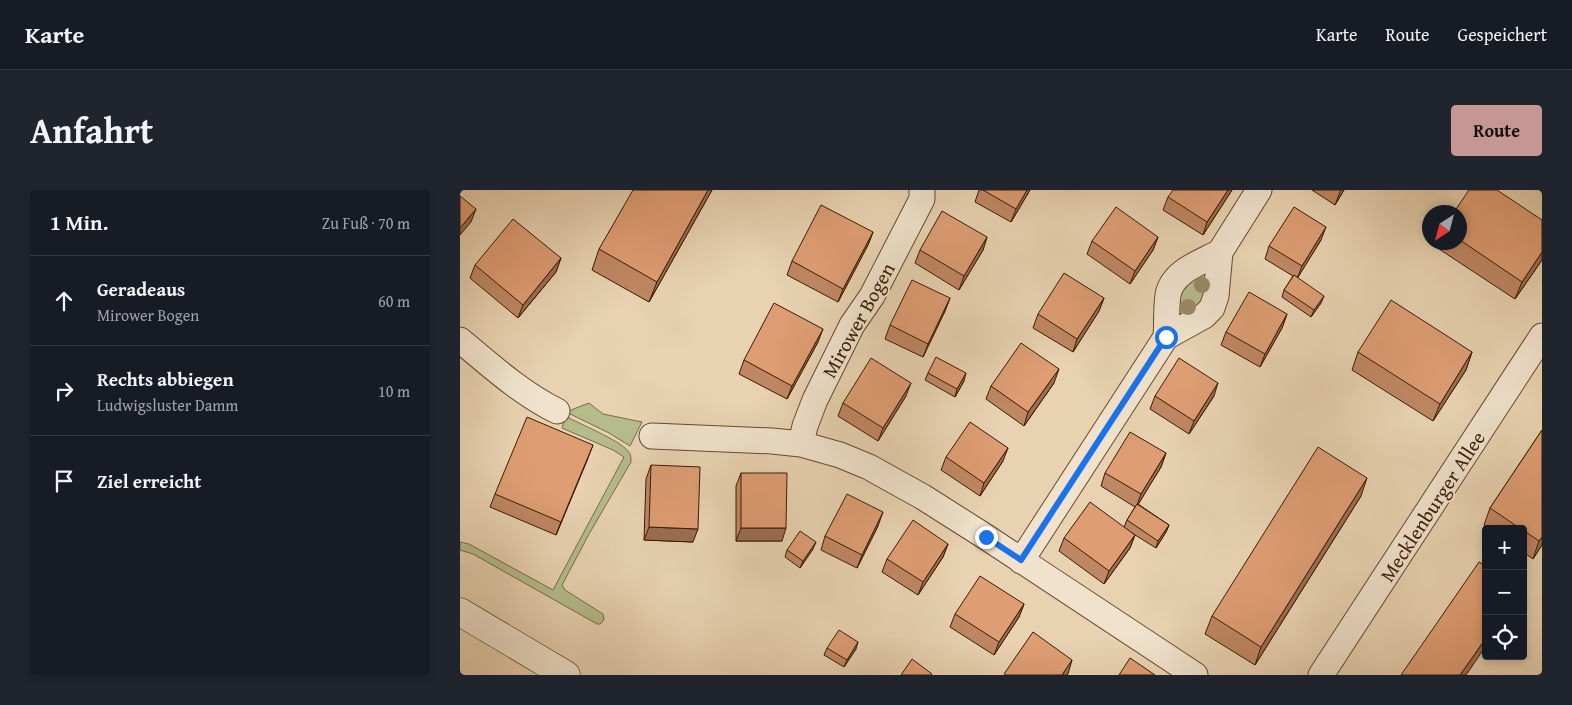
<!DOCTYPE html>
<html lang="de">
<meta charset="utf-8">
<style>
body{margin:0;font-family:"Gentium Book Plus",serif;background:#20242c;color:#f1f3f6}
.controls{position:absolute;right:15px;bottom:15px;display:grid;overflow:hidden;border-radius:5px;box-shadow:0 2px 8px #0003}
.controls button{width:45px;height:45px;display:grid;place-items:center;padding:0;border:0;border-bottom:1px solid #363941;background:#171b24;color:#f1f3f6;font:25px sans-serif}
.compass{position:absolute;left:962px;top:15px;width:45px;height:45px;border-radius:50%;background:#171b24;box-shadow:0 2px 8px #0003;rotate:216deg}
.stop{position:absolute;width:15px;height:15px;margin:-11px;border:4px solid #1a73e8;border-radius:50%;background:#fff}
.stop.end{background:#1a73e8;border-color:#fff;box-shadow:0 1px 5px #0008}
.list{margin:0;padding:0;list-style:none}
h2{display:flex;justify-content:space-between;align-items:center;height:65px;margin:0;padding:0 20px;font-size:21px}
h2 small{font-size:16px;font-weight:400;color:#9ea1a6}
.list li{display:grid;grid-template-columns:32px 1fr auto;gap:15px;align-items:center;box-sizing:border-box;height:90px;padding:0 20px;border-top:1px solid #363941}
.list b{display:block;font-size:19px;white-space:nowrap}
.list p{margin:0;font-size:16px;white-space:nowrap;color:#9ea1a6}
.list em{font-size:16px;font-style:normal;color:#9ea1a6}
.icon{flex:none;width:28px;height:28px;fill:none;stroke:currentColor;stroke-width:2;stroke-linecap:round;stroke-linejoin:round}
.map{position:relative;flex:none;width:1082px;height:485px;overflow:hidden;border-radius:5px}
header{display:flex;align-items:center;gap:30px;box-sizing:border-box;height:70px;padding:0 25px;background:#171b24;border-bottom:1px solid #363941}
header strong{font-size:24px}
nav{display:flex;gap:28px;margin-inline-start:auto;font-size:18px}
.intro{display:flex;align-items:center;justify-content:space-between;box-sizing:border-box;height:120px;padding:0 30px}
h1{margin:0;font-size:35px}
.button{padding:12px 22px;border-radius:5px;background:#c59692;color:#111;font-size:18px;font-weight:700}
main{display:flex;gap:30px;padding:0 30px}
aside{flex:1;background:#171b24;border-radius:5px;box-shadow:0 2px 8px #0003}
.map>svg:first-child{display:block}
.green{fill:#b5bc8c;stroke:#786c48}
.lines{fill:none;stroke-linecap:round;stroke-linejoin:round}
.minor-casing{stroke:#66492e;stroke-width:27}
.secondary-casing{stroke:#3a1b03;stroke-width:29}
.minor{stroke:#f0e2cc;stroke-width:25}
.secondary{stroke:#f0e2cc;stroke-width:28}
.tree{fill:#9d8868}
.wall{fill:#bf8763;stroke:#3a1b03}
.shaded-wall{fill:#9b6e50;stroke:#3a1b03}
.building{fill:#de9d73;stroke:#3a1b03}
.route{stroke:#1a73e8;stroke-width:6}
.labels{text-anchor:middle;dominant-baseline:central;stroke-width:4;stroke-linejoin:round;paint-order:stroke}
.street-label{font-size:20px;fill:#3a1b03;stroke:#f0e2cc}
</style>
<header>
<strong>Karte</strong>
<nav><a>Karte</a><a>Route</a><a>Gespeichert</a></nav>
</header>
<div class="intro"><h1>Anfahrt</h1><a class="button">Route</a></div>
<main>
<aside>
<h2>1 Min.<small>Zu Fuß · 70 m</small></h2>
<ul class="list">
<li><svg class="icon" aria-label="ahead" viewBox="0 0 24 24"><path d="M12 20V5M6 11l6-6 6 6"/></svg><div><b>Geradeaus</b><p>Mirower Bogen</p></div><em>60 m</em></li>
<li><svg class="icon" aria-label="right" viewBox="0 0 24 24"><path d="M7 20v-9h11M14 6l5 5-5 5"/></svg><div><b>Rechts abbiegen</b><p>Ludwigsluster Damm</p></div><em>10 m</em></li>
<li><svg class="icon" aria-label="arrive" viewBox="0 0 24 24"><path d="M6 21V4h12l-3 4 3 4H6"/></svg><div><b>Ziel erreicht</b></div></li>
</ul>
</aside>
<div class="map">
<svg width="1082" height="485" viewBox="0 0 1082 485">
<rect width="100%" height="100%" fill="#e8d2b1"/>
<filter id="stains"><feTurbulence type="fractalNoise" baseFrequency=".004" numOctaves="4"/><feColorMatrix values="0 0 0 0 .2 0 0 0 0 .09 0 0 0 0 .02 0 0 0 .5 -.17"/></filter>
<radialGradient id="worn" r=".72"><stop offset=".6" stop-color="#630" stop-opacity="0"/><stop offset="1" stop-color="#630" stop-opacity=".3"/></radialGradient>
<path class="green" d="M 747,82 L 748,101 L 736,120 L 720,124 L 718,109 L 730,89 Z
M 129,213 L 143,224 L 182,232 L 170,256 L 149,243 L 106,222 Z
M 105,226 C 120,234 159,250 168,261 C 171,264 171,268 171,272 L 129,344 L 102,395 L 105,400 L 143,424 L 144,430 L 140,434 L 137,434 L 13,364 L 0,360 L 0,352 L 9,354 L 93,400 L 164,267 L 153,260 L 102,238 Z"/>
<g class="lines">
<defs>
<path id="minor" d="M 706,147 C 707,133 706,118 708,105 C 712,81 742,72 760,62
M 0,150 C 31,176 61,203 97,221
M 192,246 L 312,251 L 341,254 L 380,265 L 409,277 L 463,307 L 526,347 L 735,485
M 341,254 L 345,236 L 355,210 L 392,135 L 412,106 L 462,9 L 462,0
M 561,371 L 706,147 L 744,126 L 752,118 L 756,106 L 760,62 L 799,0
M 861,485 L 1082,146"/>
<path id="secondary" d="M 0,422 L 106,485"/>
</defs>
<use href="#minor" class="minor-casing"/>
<use href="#secondary" class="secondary-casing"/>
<use href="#minor" class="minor"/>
<use href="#secondary" class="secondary"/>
</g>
<g class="tree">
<circle cx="742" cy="95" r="8"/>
<circle cx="728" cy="117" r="8"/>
</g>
<path class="wall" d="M 252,0 L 189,112 L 132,80 L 139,59 Z
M 519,0 L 570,0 L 551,32 L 515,12 Z
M 772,0 L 743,45 L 703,20 L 708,7 Z
M 852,0 L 884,0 L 875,15 Z
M 1000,22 L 1082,30 L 1082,70 L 1055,109 L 976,57 L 978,52 L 1000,52 Z
M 413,42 L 408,55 L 378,112 L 327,85 L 332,71 Z
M 527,47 L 523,60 L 499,100 L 455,73 L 460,60 Z
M 698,47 L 693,60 L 670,94 L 627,64 L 632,51 Z
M 861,50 L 837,88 L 861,113 L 851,127 L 822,107 L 824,100 L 833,86 L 805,69 L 809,56 Z
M 101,68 L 96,82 L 58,128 L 10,88 L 15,75 Z
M 490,108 L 485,121 L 463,167 L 425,149 L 430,135 Z
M 644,108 L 639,121 L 613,162 L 573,138 L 578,124 Z
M 827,124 L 822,138 L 800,177 L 761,155 L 766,142 Z
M 358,152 L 327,209 L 279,184 L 284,170 Z
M 898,162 L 1012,162 L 1006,180 L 973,231 L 892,180 Z
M 468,183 L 504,191 L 495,207 L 465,190 Z
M 594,193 L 564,236 L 526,209 L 531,196 Z
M 446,206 L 418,251 L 378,226 L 383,213 Z
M 695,206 L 754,206 L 729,244 L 690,219 Z
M 1082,240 L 1082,355 L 1073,369 L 1063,362 L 1063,339 L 1028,339 L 1024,335 L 1030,318 Z
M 706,263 L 701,277 L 678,314 L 709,335 L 706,342 L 696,358 L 672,343 L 675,345 L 670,358 L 644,394 L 599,361 L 604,348 L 664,337 L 667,330 L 675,317 L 641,296 L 645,283 Z
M 486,267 L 543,271 L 520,306 L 481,280 Z
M 128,268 L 96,345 L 30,317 L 35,304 Z
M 191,275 L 233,352 L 184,350 L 186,289 Z
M 281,283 L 322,351 L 276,351 L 276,296 Z
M 901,306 L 795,475 L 745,444 L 752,426 Z
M 418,336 L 397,378 L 361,360 L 365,346 Z
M 488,354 L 483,367 L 458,405 L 422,382 L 427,369 Z
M 353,359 L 340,378 L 325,367 L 327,360 Z
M 564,414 L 559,427 L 534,465 L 490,437 L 495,424 Z
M 367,458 L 396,459 L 384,477 L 364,465 Z"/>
<path class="shaded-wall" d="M 248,0 L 252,0 L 189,112 L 197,92 Z
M 567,0 L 570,0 L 551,32 L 556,19 Z
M 768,0 L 772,0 L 743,45 L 747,32 Z
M 881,0 L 884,0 L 875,15 L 880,2 Z
M 16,19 L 11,32 L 0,45 L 0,38 Z
M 866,37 L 861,50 L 837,89 L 842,76 Z
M 413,42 L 408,55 L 378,112 L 383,99 Z
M 527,47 L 523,60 L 499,100 L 504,86 Z
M 698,47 L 693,60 L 670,94 L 675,81 Z
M 1082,62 L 1082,70 L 1055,109 L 1062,92 Z
M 101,68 L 96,82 L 58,128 L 63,115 Z
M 864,106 L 861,113 L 851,127 L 854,120 Z
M 490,108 L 485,121 L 463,167 L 468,154 Z
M 644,108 L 639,121 L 613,162 L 617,149 Z
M 827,124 L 822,138 L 800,177 L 805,164 Z
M 363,139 L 358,152 L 327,209 L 332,196 Z
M 1012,162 L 1006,180 L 973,231 L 980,214 Z
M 599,179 L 594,193 L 564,236 L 568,222 Z
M 506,183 L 504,191 L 495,207 L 497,199 Z
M 451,193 L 446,206 L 418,251 L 423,238 Z
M 758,193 L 754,206 L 729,244 L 734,231 Z
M 133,255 L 128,268 L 96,345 L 101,332 Z
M 548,258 L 543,271 L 520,306 L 524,293 Z
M 706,263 L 701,277 L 676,318 L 681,304 Z
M 907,288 L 901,306 L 795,475 L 801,457 Z
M 423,322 L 418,336 L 397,378 L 402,365 Z
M 709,335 L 706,342 L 696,358 L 698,351 Z
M 189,337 L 238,339 L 233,352 L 184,350 Z
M 281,338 L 326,338 L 322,351 L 276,351 Z
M 675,345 L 670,358 L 644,394 L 649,381 Z
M 1082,347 L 1082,355 L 1073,369 L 1079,351 Z
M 356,352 L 353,359 L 340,378 L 343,371 Z
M 488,354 L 483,367 L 458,405 L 463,392 Z
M 564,414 L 559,427 L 534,465 L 539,452 Z
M 1026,448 L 1026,456 L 1006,485 L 1000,485 Z
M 398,452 L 396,459 L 384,477 L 387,470 Z
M 612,470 L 608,484 L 607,485 L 602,485 Z"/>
<path class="building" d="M 173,0 L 248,0 L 197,92 L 139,59 Z
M 523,0 L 567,0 L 556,19 Z
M 713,0 L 768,0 L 747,32 L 708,7 Z
M 1009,0 L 1037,0 L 1082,30 L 1082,62 L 1062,92 L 1000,50 L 1000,22 L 994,22 Z
M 0,6 L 16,19 L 0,38 Z
M 361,15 L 413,42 L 383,99 L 332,71 Z
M 656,17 L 698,47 L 675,81 L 632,51 Z
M 834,17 L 866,37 L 842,76 L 809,56 Z
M 482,21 L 527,47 L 504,86 L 460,60 Z
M 53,29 L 101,68 L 63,115 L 15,75 Z
M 604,83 L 644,108 L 617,149 L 578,124 Z
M 834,85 L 864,106 L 854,120 L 824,100 Z
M 452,90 L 490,108 L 468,154 L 430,135 Z
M 789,102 L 827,124 L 805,164 L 766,142 Z
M 931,110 L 1012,162 L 980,214 L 898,162 Z
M 314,113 L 363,139 L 332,196 L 284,170 Z
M 561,153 L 599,179 L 568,222 L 531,196 Z
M 476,167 L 506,183 L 497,199 L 468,183 Z
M 411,168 L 451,193 L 423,238 L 383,213 Z
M 719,168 L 758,193 L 734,231 L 695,206 Z
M 67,227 L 133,255 L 101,332 L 35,304 Z
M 510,232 L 548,258 L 524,293 L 486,267 Z
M 1082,240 L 1082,347 L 1079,351 L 1063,340 L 1063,339 L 1061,339 L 1030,318 Z
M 670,242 L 706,263 L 681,304 L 645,283 Z
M 858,257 L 907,288 L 801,457 L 752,426 Z
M 191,275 L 240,277 L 238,339 L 189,337 Z
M 281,283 L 327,283 L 326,338 L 281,338 Z
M 387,304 L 423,322 L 402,365 L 365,346 Z
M 630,312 L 675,345 L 649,381 L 604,348 Z
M 677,314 L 709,335 L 698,351 L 667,330 Z
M 453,330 L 488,354 L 463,392 L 427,369 Z
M 340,341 L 356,352 L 343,371 L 327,360 Z
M 1019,372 L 1026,376 L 1026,448 L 1000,485 L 941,485 Z
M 520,386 L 564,414 L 539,452 L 495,424 Z
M 379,440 L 398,452 L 387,470 L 367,458 Z
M 573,442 L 612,470 L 602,485 L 546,485 L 544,484 Z
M 670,468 L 695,485 L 659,485 Z
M 452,469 L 472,484 L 471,485 L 441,485 Z"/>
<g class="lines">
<path class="route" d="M 526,347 L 561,370 L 706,147"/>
</g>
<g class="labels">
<g class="street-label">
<text transform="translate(398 130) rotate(-61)">Mirower Bogen</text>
<text transform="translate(972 316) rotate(-57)">Mecklenburger Allee</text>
</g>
</g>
<rect width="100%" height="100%" filter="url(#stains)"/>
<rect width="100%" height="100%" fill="url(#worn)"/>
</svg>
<div class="controls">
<button>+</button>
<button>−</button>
<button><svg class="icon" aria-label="locate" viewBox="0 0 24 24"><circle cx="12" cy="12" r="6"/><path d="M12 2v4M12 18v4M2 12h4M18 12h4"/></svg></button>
</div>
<svg class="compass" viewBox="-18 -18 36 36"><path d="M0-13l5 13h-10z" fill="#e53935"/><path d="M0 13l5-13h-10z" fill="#9ea1a6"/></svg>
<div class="stop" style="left:706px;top:147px"></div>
<div class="stop end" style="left:526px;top:347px"></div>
</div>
</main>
